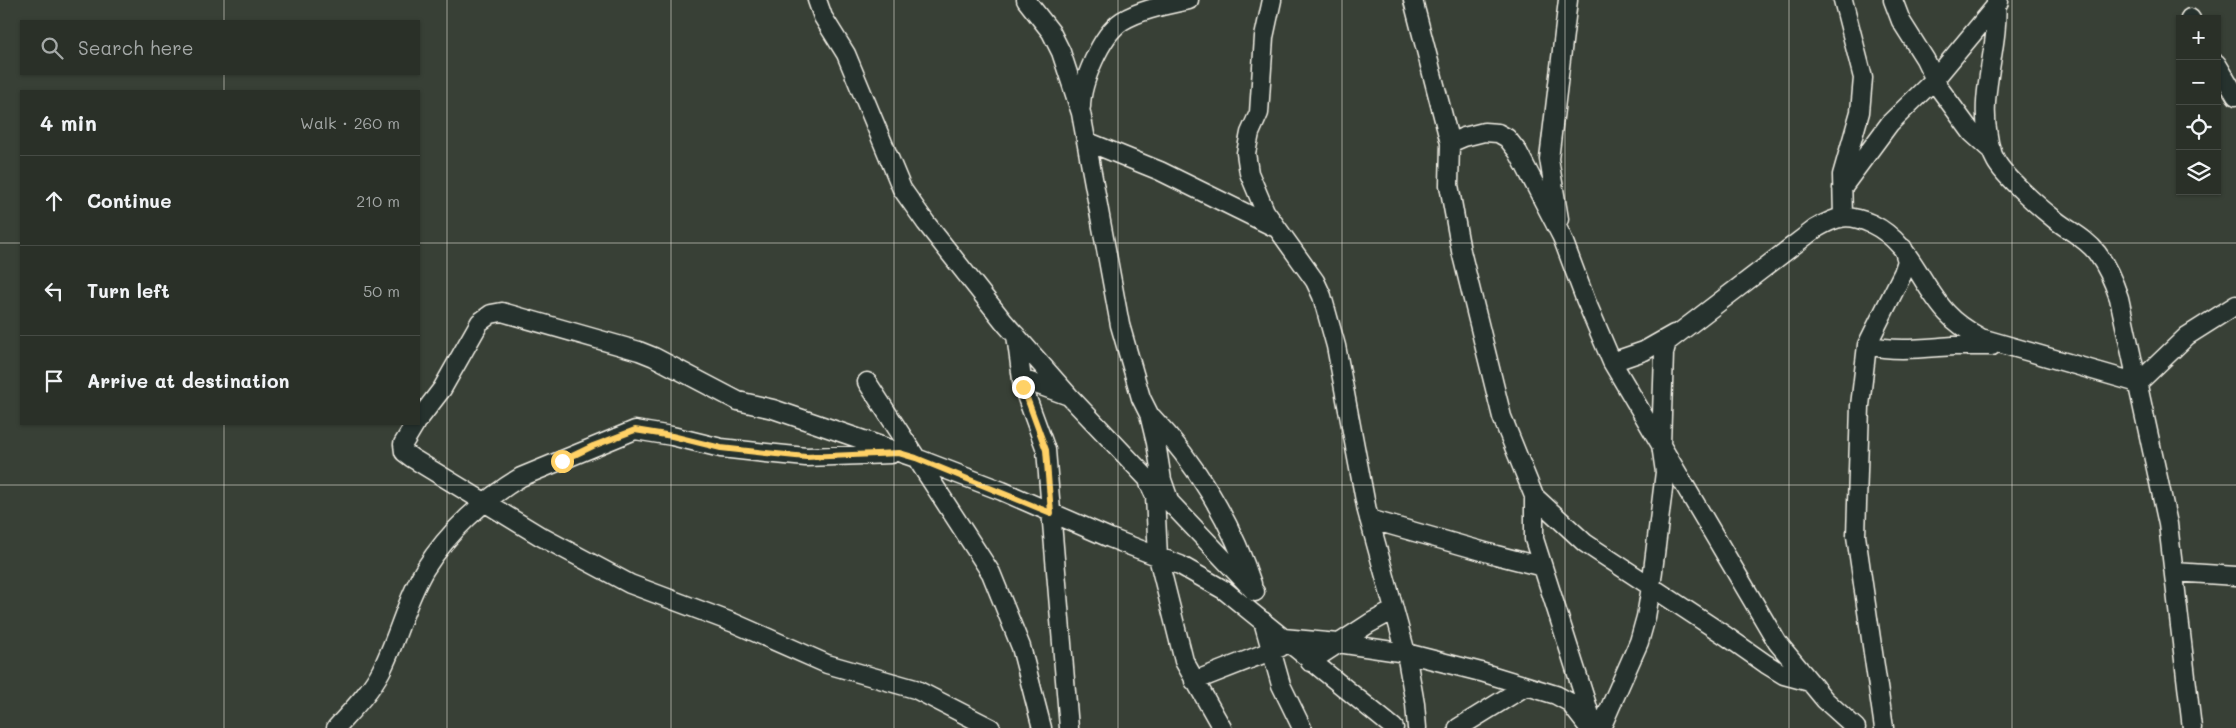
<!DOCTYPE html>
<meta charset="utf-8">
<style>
body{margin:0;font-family:Mali,sans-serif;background:#363c34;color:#f1f3f6}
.controls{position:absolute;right:15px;top:15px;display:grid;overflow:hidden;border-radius:0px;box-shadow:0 1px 4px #0004}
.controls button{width:45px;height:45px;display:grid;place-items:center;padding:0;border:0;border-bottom:1px solid #464b45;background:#2a3028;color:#f1f3f6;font:25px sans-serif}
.stop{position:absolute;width:15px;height:15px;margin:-11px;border:4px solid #ffd166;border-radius:50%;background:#fff}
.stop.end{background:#ffd166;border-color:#fff;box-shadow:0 1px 5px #0008}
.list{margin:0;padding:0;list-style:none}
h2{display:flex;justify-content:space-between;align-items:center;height:65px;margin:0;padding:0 20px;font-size:21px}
h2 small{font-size:16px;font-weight:400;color:#a5a9a8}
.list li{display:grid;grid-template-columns:32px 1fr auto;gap:15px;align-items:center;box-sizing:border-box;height:90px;padding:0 20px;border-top:1px solid #464b45}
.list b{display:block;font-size:19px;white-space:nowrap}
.list em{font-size:16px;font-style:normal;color:#a5a9a8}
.icon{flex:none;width:28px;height:28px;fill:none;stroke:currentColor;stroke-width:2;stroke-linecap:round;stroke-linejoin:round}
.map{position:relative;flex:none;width:2236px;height:728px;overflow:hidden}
.search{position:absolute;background:#2a3028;box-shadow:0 1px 4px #0004;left:20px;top:20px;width:400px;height:55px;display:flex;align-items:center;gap:12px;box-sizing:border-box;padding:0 18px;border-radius:0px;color:#a5a9a8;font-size:19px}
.panel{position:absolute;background:#2a3028;box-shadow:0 1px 4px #0004;left:20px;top:90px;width:400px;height:335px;border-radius:0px}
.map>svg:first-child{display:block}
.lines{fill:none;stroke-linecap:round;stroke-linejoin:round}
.street-casing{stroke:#f4f1e8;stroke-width:21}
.street{stroke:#26332d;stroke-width:18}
.route{stroke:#ffd166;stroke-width:6}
.grid{fill:none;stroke:#f4f1e8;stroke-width:1;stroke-opacity:0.55}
</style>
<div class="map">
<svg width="2236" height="728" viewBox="0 0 2236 728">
<rect width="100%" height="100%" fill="#384036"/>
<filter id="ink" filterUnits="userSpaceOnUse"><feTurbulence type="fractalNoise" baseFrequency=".02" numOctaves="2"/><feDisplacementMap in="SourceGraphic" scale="10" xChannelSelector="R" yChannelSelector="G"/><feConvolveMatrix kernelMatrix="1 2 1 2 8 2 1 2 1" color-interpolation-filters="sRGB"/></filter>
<g filter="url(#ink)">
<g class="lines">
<defs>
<path id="street" d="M 817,0 L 823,17 L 846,54 L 902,189 L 926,223 L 1004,322 L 1069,396 L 1255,592
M 1026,0 L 1051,32 L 1061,52 L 1081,113 L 1120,325 L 1141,398 L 1149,414 L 1156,443 L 1162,480 L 1168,497
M 1272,0 L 1264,37 L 1259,113 L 1250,133 L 1246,153 L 1249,173 L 1265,211 L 1315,281 L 1322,296 L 1336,346 L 1367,511 L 1406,653 L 1415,704 L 1417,728
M 1413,0 L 1450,143 L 1449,185 L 1461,251 L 1502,417 L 1534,496 L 1585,543 L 1726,636 L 1766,664 L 1784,675 L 1810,682
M 1893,0 L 1901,21 L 1925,59 L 1939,88 L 1972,133 L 1992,151
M 1996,0 C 2000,46 1979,90 1988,136 C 1989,144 1992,154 1996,161 C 2004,176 2039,207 2053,218 C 2067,230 2086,238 2097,253 C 2107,266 2114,283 2119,298 L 2168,524 L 2192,728
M 2190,18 L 2191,19
M 2217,64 L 2236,96
M 1081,107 C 1081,83 1101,35 1122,21 C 1142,9 1167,5 1189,0
M 1086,141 L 1160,171 L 1274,227
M 1450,143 L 1464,137 L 1484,132 L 1498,133 L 1507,138 L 1518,152 L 1562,237 L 1586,301 L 1612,362 L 1777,642 L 1825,700 L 1856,728
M 1842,188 L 1890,123 L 1935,79 L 1999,2
M 1843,217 L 1842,175 L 1860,112 L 1863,78 L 1843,0
M 1559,219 L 1549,159 L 1568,0
M 1016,335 L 1023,387 L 1046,450 L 1069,728
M 1867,345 C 1896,352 1923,348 1953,346 C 1966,346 1979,346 1992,346
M 1612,362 L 1644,351 L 1674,334
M 1022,379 L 1066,395
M 867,382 L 991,573 L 1021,647 L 1042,728
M 2138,383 L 2187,336 L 2236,305
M 1152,417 C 1196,463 1232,523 1252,584
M 419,419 L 442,389 L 480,322 L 491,314 L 502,312 L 639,351 L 654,357 L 738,401 L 773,409 L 916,458 L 1002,491 L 1110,538 L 1180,565 L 1224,590 L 1394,728
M 415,424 L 403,444 L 404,452 L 412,458 L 540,536 L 630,584 L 734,623 L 827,664 L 915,689 L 991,728
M 1149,483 L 1155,496 L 1158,557 L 1184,661 L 1222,728
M 1534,496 L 1534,539 L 1593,724
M 1369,519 L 1496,555 L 1543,567
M 2174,572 L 2236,576
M 1263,621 L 1281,685 L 1302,728
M 1283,638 L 1338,643 L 1406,653 L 1481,672 L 1556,695 L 1569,702 L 1589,728
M 1310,662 L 1370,623 L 1394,610
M 1194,681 L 1281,647
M 336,728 C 352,710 370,692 381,671 C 398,638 406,600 425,569 C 448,532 484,499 521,477 L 635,430 L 672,436 L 721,448 L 766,453 L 806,457 L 891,454
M 1458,728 L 1526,686
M 1601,728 L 1639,642 L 1646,617 L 1651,587 L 1665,472 L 1661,445 L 1664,353 L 1667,342 L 1815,229 C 1837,216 1848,213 1872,224 C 1910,242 1920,284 1947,313 C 1957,324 1968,331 1981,338 L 2138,383
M 1884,728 L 1856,536 L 1860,406 L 1867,345 L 1903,273 L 1907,261 L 1903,248"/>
</defs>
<use href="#street" class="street-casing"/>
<use href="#street" class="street"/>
</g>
</g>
<g class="lines" filter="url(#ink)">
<path class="route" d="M 562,461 L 593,446 L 635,430 L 672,436 L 721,448 L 766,453 L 806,457 L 899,453 L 916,458 L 1051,513 L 1046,450 L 1023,387"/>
</g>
<path class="grid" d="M 224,0 L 224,21M 447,0 L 447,728M 671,0 L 671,728M 894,0 L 894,728M 1118,0 L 1118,728M 1342,0 L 1342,728M 1565,0 L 1565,728M 1789,0 L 1789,728M 2012,0 L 2012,728M 224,74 L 224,91M 0,243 L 21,243M 419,243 L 2236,243M 224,424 L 224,728M 0,485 L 2236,485"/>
</svg>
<div class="controls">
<button>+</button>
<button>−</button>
<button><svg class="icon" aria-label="locate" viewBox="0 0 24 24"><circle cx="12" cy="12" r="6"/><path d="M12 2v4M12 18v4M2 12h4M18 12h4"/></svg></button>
<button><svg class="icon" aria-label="layers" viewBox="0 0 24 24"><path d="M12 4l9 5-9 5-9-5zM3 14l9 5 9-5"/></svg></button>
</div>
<div class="stop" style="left:562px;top:461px"></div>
<div class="stop end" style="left:1023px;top:387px"></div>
<div class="search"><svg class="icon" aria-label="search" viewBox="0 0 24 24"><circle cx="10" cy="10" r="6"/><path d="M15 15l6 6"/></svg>Search here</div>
<section class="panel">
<h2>4 min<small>Walk · 260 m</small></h2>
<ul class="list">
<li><svg class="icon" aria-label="ahead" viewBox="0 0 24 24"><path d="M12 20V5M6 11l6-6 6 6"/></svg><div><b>Continue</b></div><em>210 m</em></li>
<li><svg class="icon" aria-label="left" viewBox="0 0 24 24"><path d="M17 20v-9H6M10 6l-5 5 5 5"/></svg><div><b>Turn left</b></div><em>50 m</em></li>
<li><svg class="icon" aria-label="arrive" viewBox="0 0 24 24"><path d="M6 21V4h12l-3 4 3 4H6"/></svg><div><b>Arrive at destination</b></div></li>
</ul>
</section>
</div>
